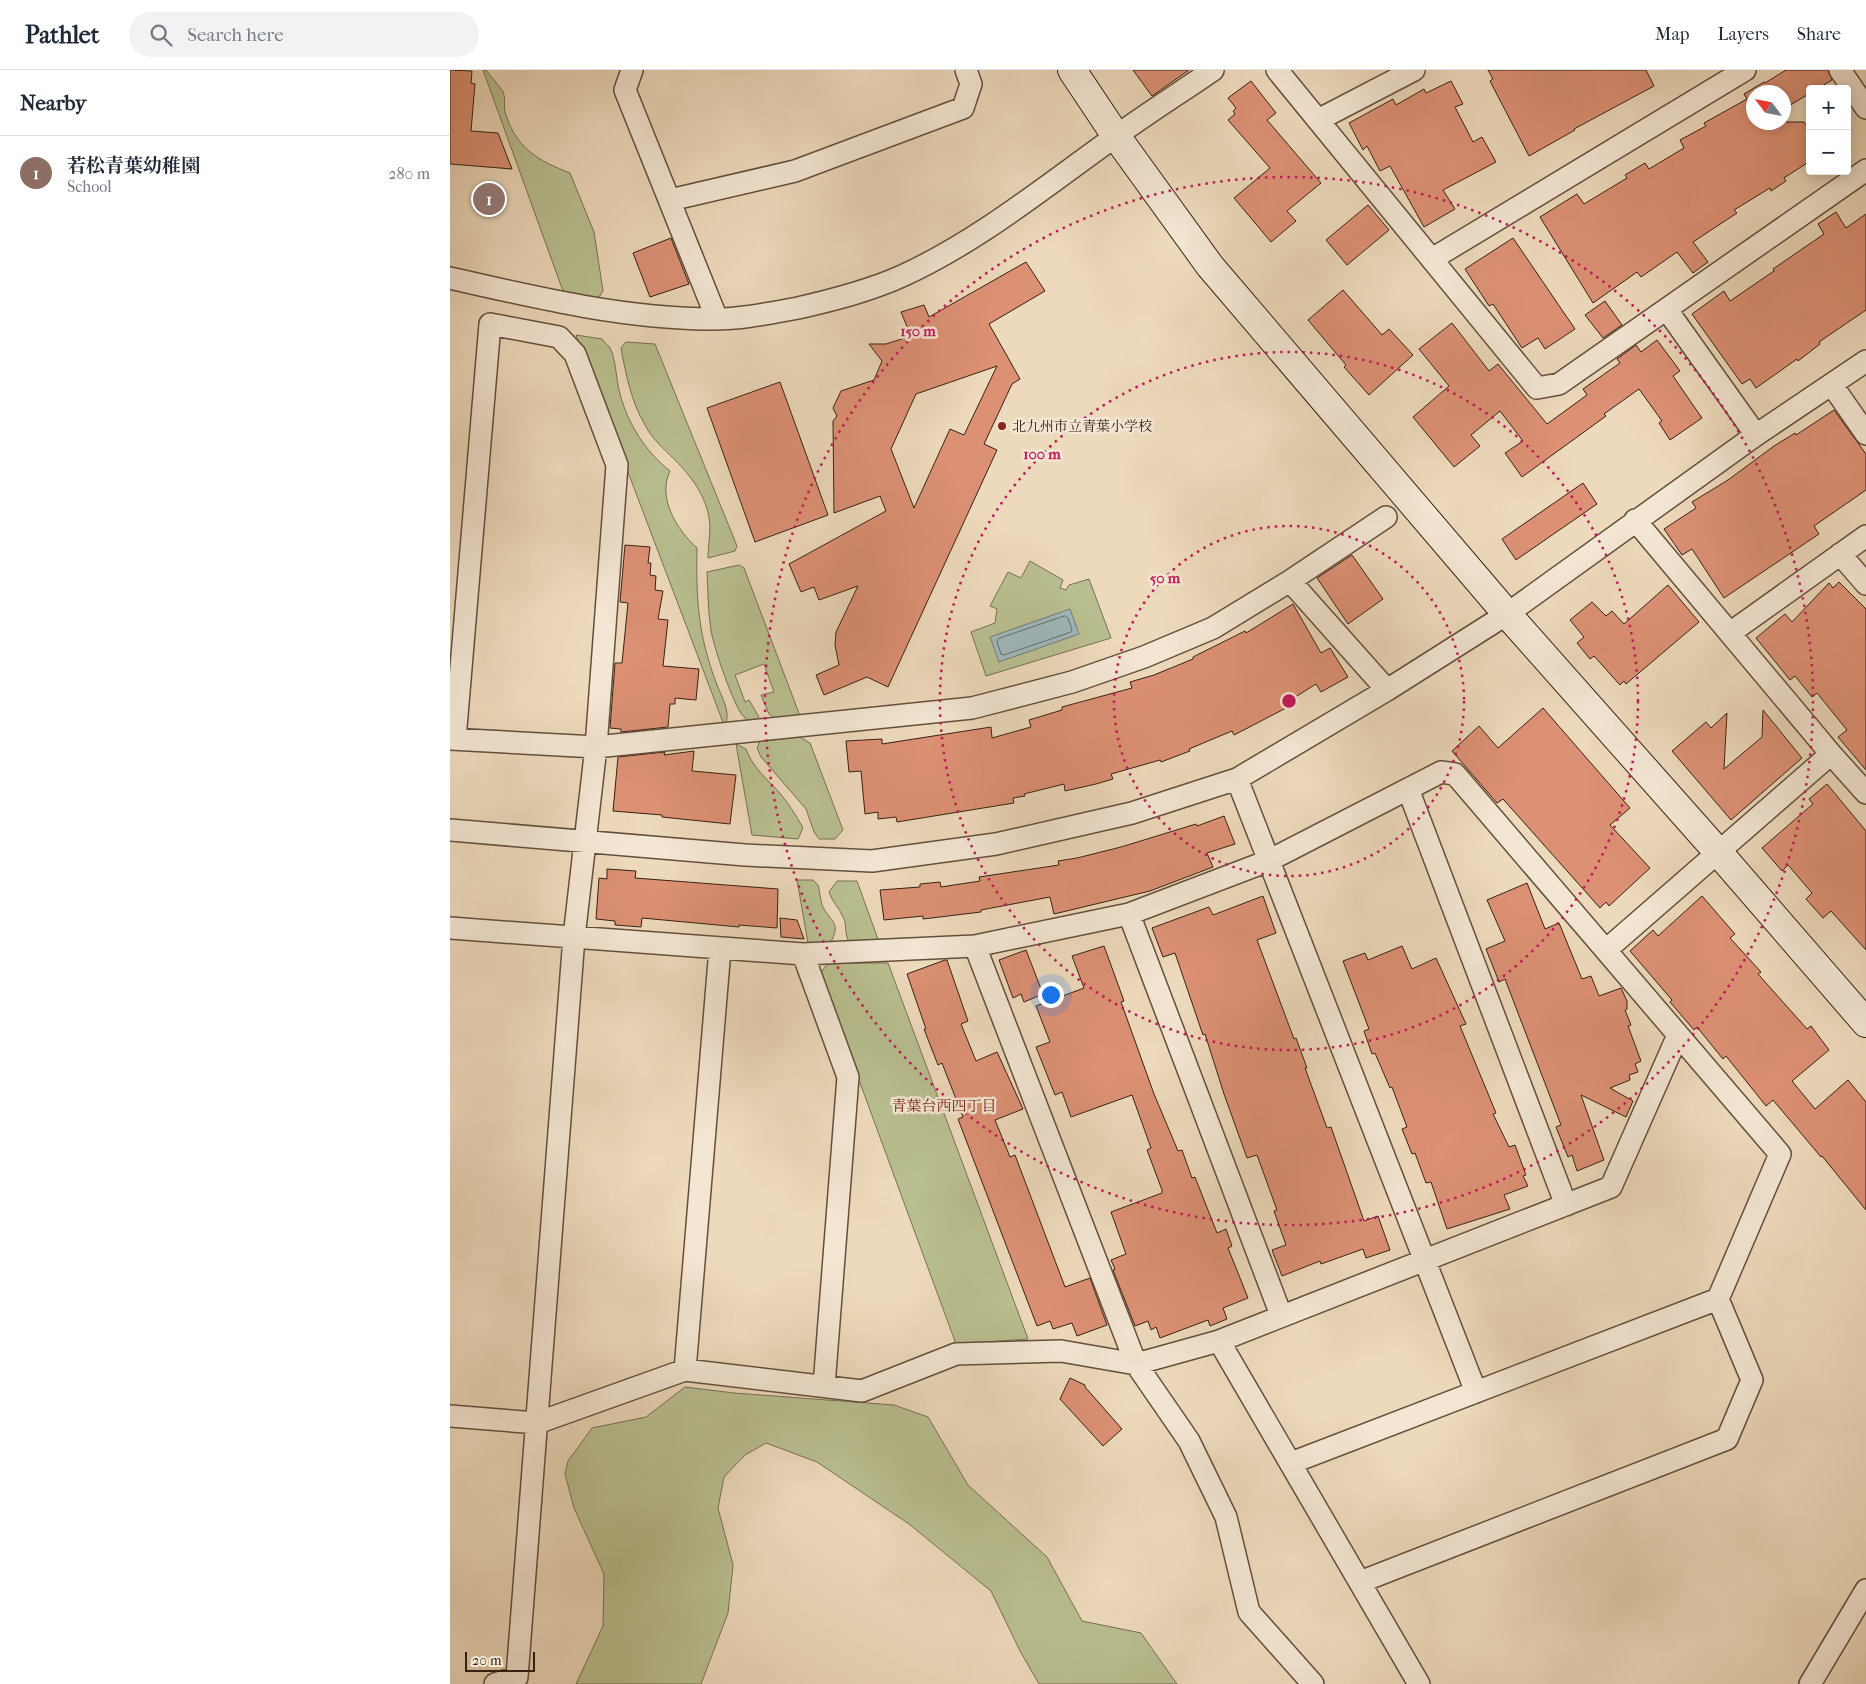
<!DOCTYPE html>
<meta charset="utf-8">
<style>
body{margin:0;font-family:"IM FELL French Canon","Noto Serif JP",serif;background:#f2f2f3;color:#1f2937}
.controls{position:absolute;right:15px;top:15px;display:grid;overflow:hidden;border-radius:5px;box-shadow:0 2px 12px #0003}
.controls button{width:45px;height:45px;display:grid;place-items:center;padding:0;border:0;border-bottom:1px solid #e0e1e3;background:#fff;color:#1f2937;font:25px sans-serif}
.compass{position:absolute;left:1296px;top:15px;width:45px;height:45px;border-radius:50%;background:#fff;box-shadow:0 2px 12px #0003;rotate:302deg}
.scale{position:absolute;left:15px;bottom:12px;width:70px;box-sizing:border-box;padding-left:5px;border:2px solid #372113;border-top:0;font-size:14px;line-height:18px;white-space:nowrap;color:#372113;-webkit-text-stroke:4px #f3e6d3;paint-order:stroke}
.you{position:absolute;left:600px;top:924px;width:18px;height:18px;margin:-12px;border:4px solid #fff;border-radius:50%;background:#1a73e8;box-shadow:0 0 0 8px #1a73e833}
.badge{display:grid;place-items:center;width:32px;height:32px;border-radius:50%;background:#b45309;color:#fff;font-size:16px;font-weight:700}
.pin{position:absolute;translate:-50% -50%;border:2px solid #fff;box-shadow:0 1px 5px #0006}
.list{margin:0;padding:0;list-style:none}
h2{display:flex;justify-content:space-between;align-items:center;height:65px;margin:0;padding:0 20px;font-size:21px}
h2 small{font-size:16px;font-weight:400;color:#747a83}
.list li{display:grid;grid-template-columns:32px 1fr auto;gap:15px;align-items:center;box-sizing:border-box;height:75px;padding:0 20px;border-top:1px solid #e0e1e3}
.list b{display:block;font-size:19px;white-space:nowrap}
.list p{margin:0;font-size:16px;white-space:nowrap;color:#747a83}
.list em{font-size:16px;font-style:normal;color:#747a83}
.icon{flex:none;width:28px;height:28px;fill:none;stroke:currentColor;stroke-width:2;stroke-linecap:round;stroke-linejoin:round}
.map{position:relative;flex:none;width:1416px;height:1614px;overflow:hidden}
header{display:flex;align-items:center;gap:30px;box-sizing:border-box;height:70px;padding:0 25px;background:#fff;border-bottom:1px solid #e0e1e3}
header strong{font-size:24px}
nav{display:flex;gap:28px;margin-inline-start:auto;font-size:18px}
.search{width:350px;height:45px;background:#f2f2f3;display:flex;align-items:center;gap:12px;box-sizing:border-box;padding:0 18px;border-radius:28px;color:#747a83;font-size:19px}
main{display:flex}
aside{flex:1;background:#fff}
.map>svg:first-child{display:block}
.green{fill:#b9bf90;stroke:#787052}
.water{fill:#9eb7bc;stroke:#757b78}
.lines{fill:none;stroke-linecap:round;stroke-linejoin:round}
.shore{stroke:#6a6c68;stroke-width:1}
.building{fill:#dc9074;stroke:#372113;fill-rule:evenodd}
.street-casing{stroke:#644f3d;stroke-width:24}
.secondary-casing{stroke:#372113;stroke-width:30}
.street{stroke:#f3e6d3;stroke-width:21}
.secondary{stroke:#f3e6d3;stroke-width:28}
.ring{fill:none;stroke:#c2185b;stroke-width:2.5;stroke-dasharray:2.5 5}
.poi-dot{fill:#8f2418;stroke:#f3e6d3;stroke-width:2}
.labels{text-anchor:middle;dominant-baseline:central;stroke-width:5;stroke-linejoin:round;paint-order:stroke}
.poi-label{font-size:14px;fill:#372113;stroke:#f3e6d3;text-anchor:start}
.neighbourhood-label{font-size:15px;fill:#7a1f14;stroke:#f3e6d3}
.centre{fill:#c2185b;stroke:#f3e6d3;stroke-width:2.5}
.ring-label{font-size:15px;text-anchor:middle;font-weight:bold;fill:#c2185b;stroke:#f3e6d3;stroke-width:5;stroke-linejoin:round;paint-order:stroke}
</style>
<header>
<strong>Pathlet</strong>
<div class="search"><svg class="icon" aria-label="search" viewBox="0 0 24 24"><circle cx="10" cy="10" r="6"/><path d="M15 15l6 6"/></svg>Search here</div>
<nav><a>Map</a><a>Layers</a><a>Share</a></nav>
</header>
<main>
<aside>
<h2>Nearby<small></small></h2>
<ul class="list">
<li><span class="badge" style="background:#8d6e63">1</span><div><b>若松青葉幼稚園</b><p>School</p></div><em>280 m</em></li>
</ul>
</aside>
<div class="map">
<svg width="1416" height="1614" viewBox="0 0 1416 1614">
<rect width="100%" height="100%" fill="#edd9bb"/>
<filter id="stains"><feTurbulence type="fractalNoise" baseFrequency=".004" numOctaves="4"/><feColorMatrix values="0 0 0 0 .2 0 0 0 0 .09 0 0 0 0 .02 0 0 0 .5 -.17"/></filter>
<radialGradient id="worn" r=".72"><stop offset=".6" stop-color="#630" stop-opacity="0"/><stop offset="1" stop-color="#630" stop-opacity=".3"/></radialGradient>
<path class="green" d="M 33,0 L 36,0 C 41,7 48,14 53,22 C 56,28 53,38 56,45 C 67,79 89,91 120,103 L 144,162 L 153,221 L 148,229 L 113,221 Z
M 126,265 L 152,269 C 154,272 158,275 160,278 C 166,289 166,310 170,324 C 178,354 195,381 220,401 C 207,428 227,460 247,478 C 246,530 248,565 267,615 C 272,628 280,640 276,654 L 274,655 Z
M 176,272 L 205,274 L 287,476 L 285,481 L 258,488 C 258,477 260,467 260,457 C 259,430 243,408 225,390 C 214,379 202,369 195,355 C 181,331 176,305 171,278 Z
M 580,491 L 613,510 L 610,518 L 616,520 L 619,515 L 639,509 L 661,568 L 536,606 L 521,562 L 545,553 L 547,539 L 540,536 L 558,502 L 571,508 Z
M 289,495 L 294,498 L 350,646 L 325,649 L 319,644 L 311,625 L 324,622 L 314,594 L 285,605 L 295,632 L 299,630 L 309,647 L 305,651 C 300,651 297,650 294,647 C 284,638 263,575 261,560 C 258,541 258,521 257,502 Z
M 350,667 L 360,673 L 393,760 L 385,769 L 369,769 L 364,762 L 356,739 L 311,687 L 307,678 L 310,671 Z
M 286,674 L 296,679 C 303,698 316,708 329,722 C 338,733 346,745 353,758 L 348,769 L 302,765 Z
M 347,810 L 363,810 L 368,815 C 370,821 370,829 372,835 C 381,854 392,851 380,874 L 358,873 Z
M 387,811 L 407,811 L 429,872 L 400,873 C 393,863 398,856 393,847 C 389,837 382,832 379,822 Z
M 378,893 L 438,893 L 578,1269 L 506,1274 L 370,904 Z
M 235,1317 L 284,1323 L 444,1335 L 478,1347 L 518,1415 L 597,1487 L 632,1551 L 691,1563 L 727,1614 L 589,1614 L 570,1581 L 541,1521 L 459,1454 L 367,1392 L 316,1373 L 295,1385 L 274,1407 L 268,1438 L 283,1495 L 278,1543 L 251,1614 L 126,1614 L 153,1556 L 154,1504 L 124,1438 L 115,1404 L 118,1391 L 142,1358 L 196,1347 Z"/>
<path class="water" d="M 620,539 L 629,564 L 549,592 L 540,567 Z"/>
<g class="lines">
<path class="shore" d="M 615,546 L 618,548 L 622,559 L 621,562 L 554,585 L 551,584 L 547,572 L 548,569 Z"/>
</g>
<path class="building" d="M 0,0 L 22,1 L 21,13 L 25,14 L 21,61 L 48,63 L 62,99 L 0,94 Z
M 683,0 L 739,0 L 702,26 Z
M 1038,0 L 1196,0 L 1204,16 L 1124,59 L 1125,60 L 1079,86 L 1040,11 L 1043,9 Z
M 1336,0 L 1378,0 L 1382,10 L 1367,19 L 1360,19 L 1360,23 L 1334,39 L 1334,22 L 1304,22 L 1304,52 L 1354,52 L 1360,61 L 1360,91 L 1334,108 L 1336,111 L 1321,121 L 1320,118 L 1284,140 L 1287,143 L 1243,172 L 1258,192 L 1243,203 L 1227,182 L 1191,207 L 1187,202 L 1143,233 L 1090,147 L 1127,124 L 1134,134 L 1177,108 L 1175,105 L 1195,93 L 1199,99 L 1234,78 L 1230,70 L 1256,56 L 1254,53 L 1297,29 L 1294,24 L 1314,12 L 1315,13 Z
M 801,11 L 826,43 L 817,50 L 871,113 L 837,141 L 846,151 L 821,172 L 784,128 L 820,98 L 778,50 L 785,44 L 783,41 L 786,38 L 778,28 Z
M 1001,11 L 1013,34 L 1005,37 L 1023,72 L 1032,67 L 1046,92 L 993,120 L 1005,139 L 974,157 L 940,96 L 930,101 L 917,76 L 913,80 L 899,53 L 943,29 L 946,35 L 974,19 L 976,23 Z
M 918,135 L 939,160 L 897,195 L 876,170 Z
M 1386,142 L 1396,158 L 1416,144 L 1416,240 L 1369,272 L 1370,274 L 1348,291 L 1347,289 L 1306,318 L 1300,309 L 1292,314 L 1242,244 L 1274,221 L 1280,231 L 1324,201 L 1323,199 L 1374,164 L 1368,154 Z
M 221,168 L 239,214 L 200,227 L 183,183 Z
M 1063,168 L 1125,259 L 1095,279 L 1088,268 L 1072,278 L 1043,234 L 1039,236 L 1015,199 Z
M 576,192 L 595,221 L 539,254 L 570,309 L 562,314 L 534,374 L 547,380 L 438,617 L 417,607 L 374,625 L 366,605 L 389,595 L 385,575 L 386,562 L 408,516 L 369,530 L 364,517 L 351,522 L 339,494 L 436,441 L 430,426 L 384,443 L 383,351 L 387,346 L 383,338 L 391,321 L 424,310 L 432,291 L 419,274 L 436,274 L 461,266 L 451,242 L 474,235 L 479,247 ZM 547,296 L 514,365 L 500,359 L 464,438 L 441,379 L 466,324 Z
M 893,220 L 932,265 L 939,259 L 963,285 L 919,325 L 894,297 L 896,295 L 858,250 Z
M 1155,231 L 1172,255 L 1153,268 L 1135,245 Z
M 1002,253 L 1039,301 L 1048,294 L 1097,354 L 1137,325 L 1133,319 L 1170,293 L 1167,289 L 1186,275 L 1191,282 L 1207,270 L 1230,301 L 1223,306 L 1252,348 L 1220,370 L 1209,353 L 1212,351 L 1189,319 L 1154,344 L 1156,346 L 1072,407 L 1055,383 L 1073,371 L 1050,341 L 1021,365 L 1030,376 L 1004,397 L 963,347 L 999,316 L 969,279 Z
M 330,312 L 378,445 L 305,472 L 257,338 Z
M 1384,340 L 1416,384 L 1416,420 L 1364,456 L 1369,464 L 1274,528 L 1242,479 L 1232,485 L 1214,459 L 1246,438 L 1242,432 L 1278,410 L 1324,376 L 1345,363 L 1346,365 Z
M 1133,413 L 1147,434 L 1066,490 L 1052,469 Z
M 175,475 L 200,477 L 198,493 L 201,493 L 200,505 L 206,506 L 205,520 L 213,521 L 208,549 L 218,550 L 213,596 L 249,599 L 246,630 L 225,628 L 225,634 L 220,634 L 218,657 L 171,662 L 171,659 L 160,658 L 165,593 L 172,593 L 178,533 L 170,532 Z
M 902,485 L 933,529 L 898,554 L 867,508 Z
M 1389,512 L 1416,539 L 1416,700 L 1388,667 L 1397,660 L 1367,623 L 1362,627 L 1345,606 L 1340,610 L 1306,568 L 1335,544 L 1342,552 L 1379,513 L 1383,518 Z
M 1218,515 L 1249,552 L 1176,614 L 1174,611 L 1170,615 L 1144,586 L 1140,589 L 1127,573 L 1134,567 L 1120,550 L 1142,532 L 1156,546 L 1162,541 L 1174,554 Z
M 843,534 L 871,583 L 880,578 L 898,607 L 871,622 L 866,614 L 836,633 L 838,637 L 784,665 L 782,661 L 739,679 L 740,681 L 711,692 L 710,690 L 661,704 L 663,709 L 646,714 L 615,721 L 614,714 L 574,724 L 575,726 L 563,728 L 564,733 L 447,752 L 446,747 L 428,749 L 428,742 L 415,744 L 411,701 L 399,702 L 396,671 L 432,669 L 432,674 L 541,657 L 542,668 L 581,657 L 579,650 L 612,640 L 612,637 L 682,618 L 680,612 L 704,605 L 743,589 L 743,587 L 795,561 L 796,563 Z
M 1093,638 L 1180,738 L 1160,755 L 1200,798 L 1159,836 L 1156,832 L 1150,838 L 1053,729 L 1047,733 L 1002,681 L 1029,656 L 1048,678 Z
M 1313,640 L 1352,688 L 1281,750 L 1222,681 L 1256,652 L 1261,658 L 1277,643 L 1274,699 L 1312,667 Z
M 244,681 L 242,701 L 286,705 L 280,754 L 212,747 L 212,745 L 163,741 L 168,687 L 215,682 L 214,685 Z
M 1377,714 L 1416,761 L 1416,880 L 1381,841 L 1373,848 L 1356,829 L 1362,823 L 1338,795 L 1332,801 L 1312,778 L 1363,734 L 1359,729 Z
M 774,746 L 785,774 L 757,783 L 763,797 L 700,821 L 604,844 L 600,827 L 531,840 L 531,842 L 473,849 L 473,846 L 434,850 L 430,820 L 470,817 L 470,814 L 490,812 L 491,817 L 530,811 L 529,807 L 609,795 L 608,791 L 627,788 L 671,777 L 746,754 L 747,756 Z
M 157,799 L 186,801 L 185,808 L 328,819 L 327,858 L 289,855 L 289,857 L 192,848 L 191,857 L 165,855 L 165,851 L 146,849 L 149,808 L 157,809 Z
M 1077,813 L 1095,859 L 1109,853 L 1132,909 L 1141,906 L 1149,926 L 1171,918 L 1177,931 L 1177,939 L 1175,940 L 1181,955 L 1178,956 L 1191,991 L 1185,994 L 1188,1002 L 1179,1005 L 1180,1010 L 1160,1018 L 1183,1031 L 1176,1047 L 1131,1025 L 1154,1090 L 1127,1101 L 1122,1085 L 1118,1087 L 1106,1057 L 1111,1055 L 1055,909 L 1049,912 L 1036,879 L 1055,871 L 1037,830 Z
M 813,826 L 826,863 L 807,870 L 844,969 L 846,968 L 857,998 L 855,998 L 877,1058 L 881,1057 L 914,1151 L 928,1146 L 940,1180 L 916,1188 L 913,1179 L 871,1194 L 870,1191 L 832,1206 L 822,1180 L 836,1175 L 824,1141 L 827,1140 L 807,1085 L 797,1088 L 774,1024 L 755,964 L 753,965 L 725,883 L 713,887 L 702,858 L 759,837 L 763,845 Z
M 1252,826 L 1285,864 L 1280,868 L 1311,902 L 1308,904 L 1357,959 L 1361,956 L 1379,980 L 1342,1011 L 1365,1039 L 1398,1010 L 1416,1032 L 1416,1140 L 1372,1086 L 1371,1087 L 1323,1030 L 1316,1036 L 1276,986 L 1273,989 L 1247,957 L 1244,960 L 1220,932 L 1222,930 L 1180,881 L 1203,860 L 1208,866 Z
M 330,848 L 347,850 L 354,869 L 331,867 Z
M 654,876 L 674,931 L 671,932 L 704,1024 L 728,1081 L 732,1080 L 742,1108 L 745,1107 L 767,1163 L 776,1159 L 782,1176 L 778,1178 L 798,1228 L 773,1238 L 777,1249 L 760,1256 L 758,1250 L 710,1268 L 706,1257 L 701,1260 L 698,1251 L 685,1256 L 663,1200 L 665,1199 L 661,1190 L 676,1184 L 661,1142 L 712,1123 L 712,1120 L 697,1080 L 701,1078 L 682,1025 L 621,1047 L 612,1022 L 605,1025 L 586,977 L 600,972 L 586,936 L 634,918 L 622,886 Z
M 952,876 L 962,899 L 986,888 L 1016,954 L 1010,956 L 1046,1043 L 1043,1044 L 1059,1077 L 1065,1075 L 1076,1105 L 1073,1106 L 1078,1116 L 1054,1125 L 1060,1139 L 997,1159 L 981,1112 L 976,1113 L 965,1083 L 962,1084 L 952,1059 L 957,1057 L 942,1017 L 940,1018 L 925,983 L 922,984 L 914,961 L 919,959 L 893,891 L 915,883 L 918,890 Z
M 576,880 L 593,924 L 574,932 L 571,924 L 563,928 L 549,890 Z
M 495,890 L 497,890 L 518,951 L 511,954 L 526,991 L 547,982 L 573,1039 L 545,1050 L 560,1087 L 565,1085 L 615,1217 L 640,1208 L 657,1255 L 627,1266 L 622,1253 L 603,1259 L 600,1251 L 587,1256 L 508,1049 L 513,1047 L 492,993 L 488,995 L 474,959 L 476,959 L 457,904 Z
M 620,1308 L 635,1315 L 635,1317 L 672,1359 L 653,1376 L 610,1329 Z"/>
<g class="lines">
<defs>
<path id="street" d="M 182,0 L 175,20 L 267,249
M 827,0 L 1087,318 L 1109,314 L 1416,100
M 1390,0 L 1416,38
M 868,50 L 964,0
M 220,130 L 345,101 L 513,38 L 521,14 L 516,0
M 982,189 L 1295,0
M 0,208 C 87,228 176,249 265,249 C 293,249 320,243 348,238 C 383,230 419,221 452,206 C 529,171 597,115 666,66 C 698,43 731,22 763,0
M 1217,240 L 1306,365
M 1382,315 L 1416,364
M 1185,450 L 1381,684 L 1416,723
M 1390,484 L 1416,514
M 840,511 L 937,620
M 1280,563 L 1416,466
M 0,669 L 146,677 L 522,638 L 622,612 L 694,587 L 763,558 L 840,511 L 936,447
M 5,669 L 40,254 L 109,267 L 125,284 L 167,395 L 146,677 L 124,867 L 67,1607 L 45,1614
M 787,709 L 1026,1322
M 958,719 L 1116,1135
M 0,760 L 295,785 L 422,791 L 546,774 L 682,743 L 787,709 L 937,620 L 1057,544 L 1306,365 L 1416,291
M 679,844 L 831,1245
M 0,858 L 353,884 L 525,876 L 679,844 L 818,791 L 991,702 L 1005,704 L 1330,1084 L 1268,1229 L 1302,1310 L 1277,1369 L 910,1512
M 525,876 L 686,1294 L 739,1371 L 776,1447 L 799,1542 L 863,1614
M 1156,880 L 1381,684
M 353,884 L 398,1007 L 374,1316
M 769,1271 L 969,1614
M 235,1300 L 270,879
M 0,1346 L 87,1353 L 235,1300 L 412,1321 L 506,1284 L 611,1281 L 686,1294 L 769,1271 L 1161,1117 L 1228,965
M 841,1393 L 1268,1229
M 1360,1614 L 1416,1520"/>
<path id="secondary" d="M 622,0 L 666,66 L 760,196 L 1057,544 L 1268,782 L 1416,953"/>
</defs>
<use href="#street" class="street-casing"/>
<use href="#secondary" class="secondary-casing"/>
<use href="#street" class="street"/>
<use href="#secondary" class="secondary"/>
</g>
<g class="ring">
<circle cx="839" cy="631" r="175"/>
<circle cx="839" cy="631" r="349"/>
<circle cx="839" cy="631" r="524"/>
</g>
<circle class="poi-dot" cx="552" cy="356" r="5"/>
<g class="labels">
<g class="poi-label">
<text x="562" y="356">北九州市立青葉小学校</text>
</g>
<g class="neighbourhood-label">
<text x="494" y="1036">青葉台西四丁目</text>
</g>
</g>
<circle cx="839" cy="631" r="8" class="centre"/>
<g class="ring-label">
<text x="468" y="266">150 m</text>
<text x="592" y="389">100 m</text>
<text x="715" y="513">50 m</text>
</g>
<rect width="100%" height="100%" filter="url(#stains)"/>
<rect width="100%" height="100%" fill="url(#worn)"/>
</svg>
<div class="controls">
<button>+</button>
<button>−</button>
</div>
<svg class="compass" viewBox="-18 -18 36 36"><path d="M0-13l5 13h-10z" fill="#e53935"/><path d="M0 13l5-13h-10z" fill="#747a83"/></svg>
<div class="scale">20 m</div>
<div class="you"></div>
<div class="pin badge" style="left:39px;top:129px;background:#8d6e63">1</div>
</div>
</main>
